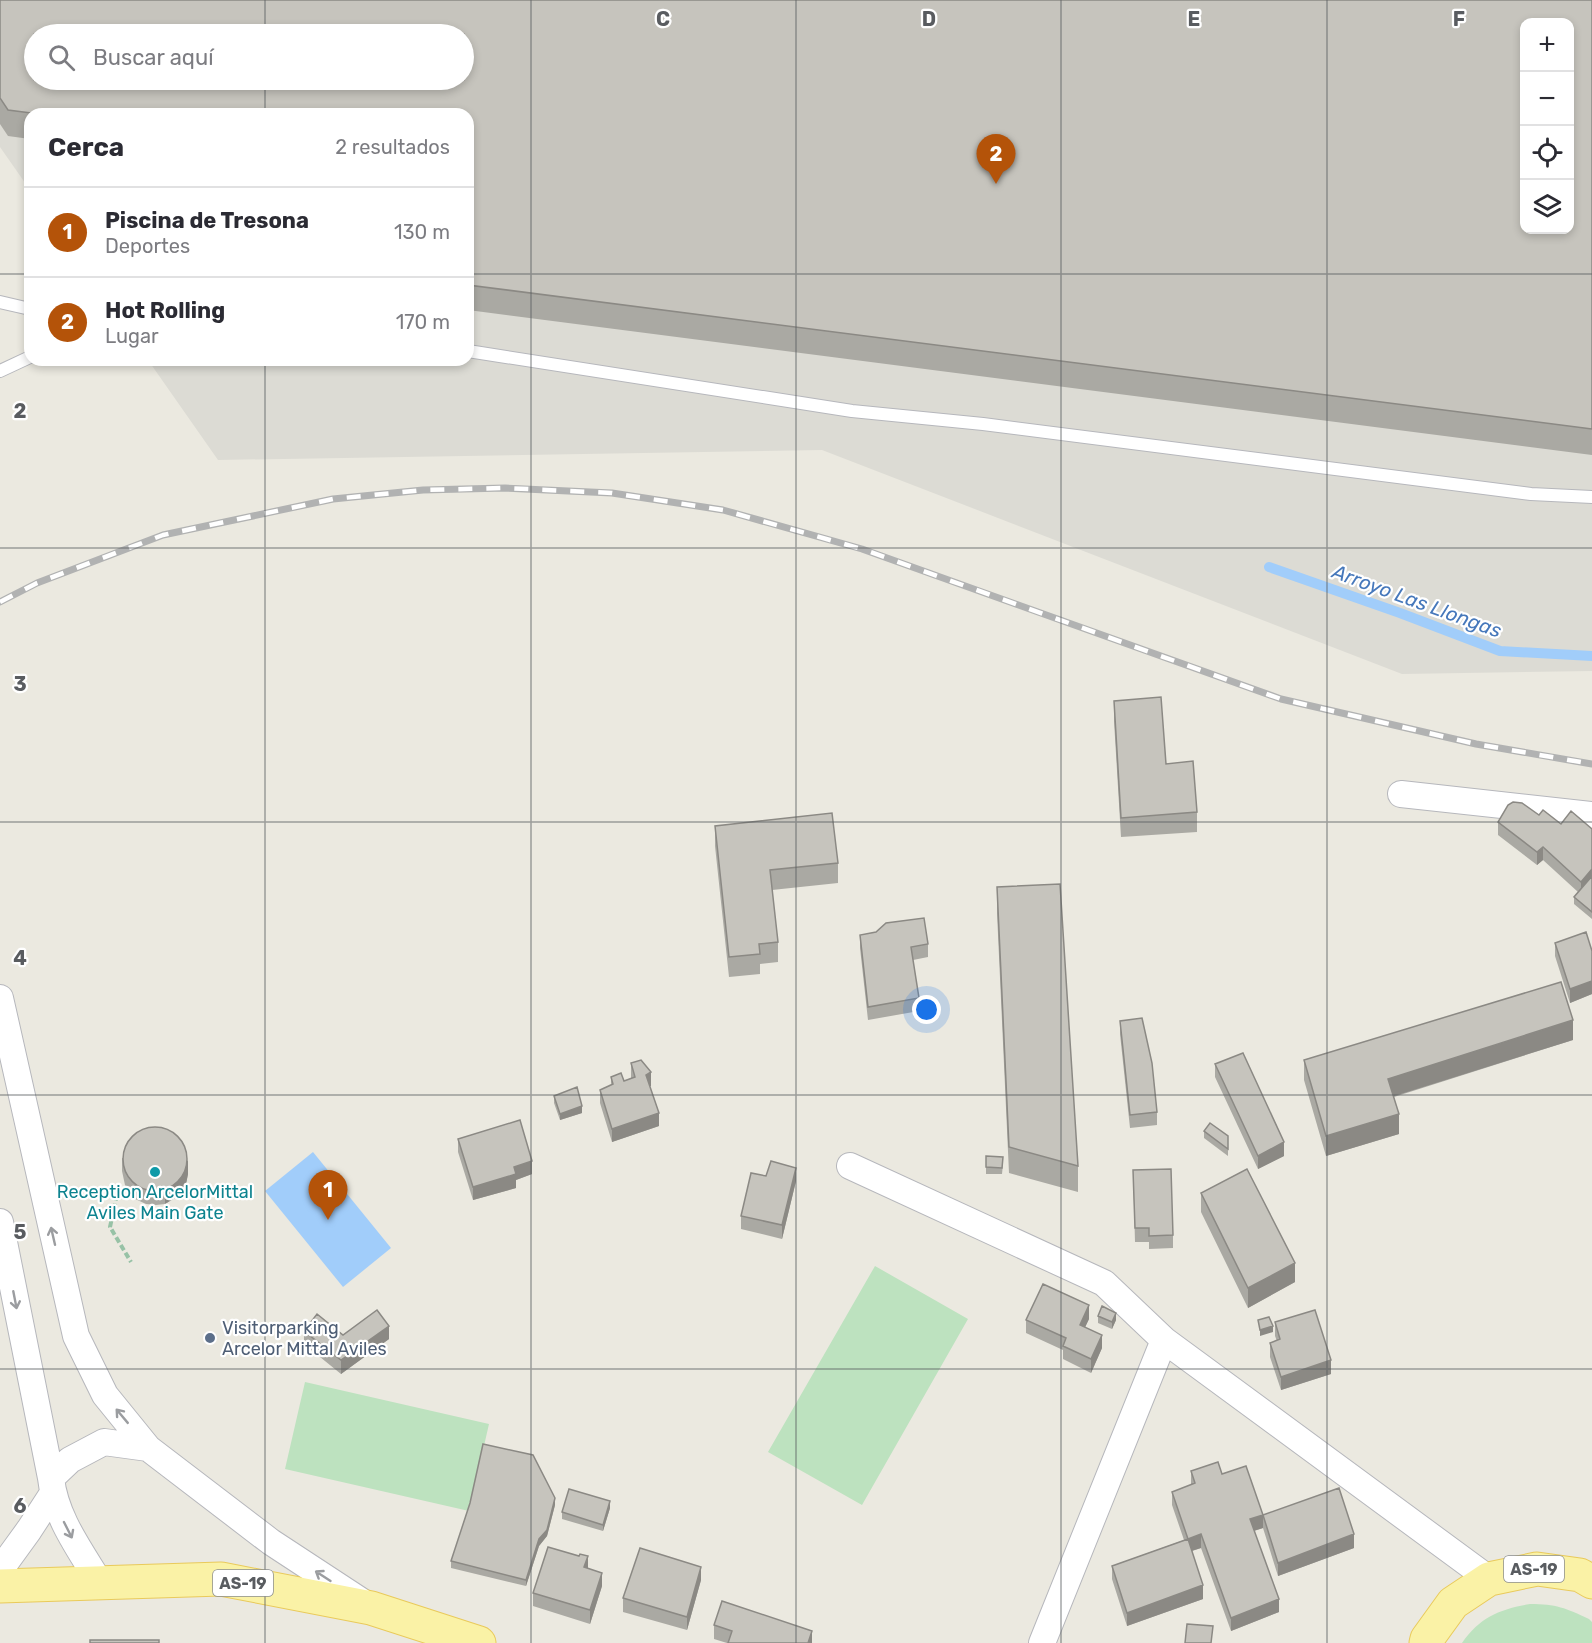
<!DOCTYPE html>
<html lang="es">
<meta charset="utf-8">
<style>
body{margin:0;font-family:Rubik,sans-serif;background:#f2f2f3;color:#2b2b33}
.controls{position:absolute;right:18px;top:18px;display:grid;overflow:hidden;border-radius:12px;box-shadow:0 3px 9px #0003}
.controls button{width:54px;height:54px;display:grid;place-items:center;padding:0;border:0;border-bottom:2px solid #e1e1e2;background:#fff;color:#2b2b33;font:30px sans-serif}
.you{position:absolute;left:927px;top:1010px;width:21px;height:21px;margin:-15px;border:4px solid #fff;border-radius:50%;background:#1a73e8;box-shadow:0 0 0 9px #1a73e833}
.badge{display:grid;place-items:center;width:39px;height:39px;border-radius:50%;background:#b45309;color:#fff;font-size:20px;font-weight:700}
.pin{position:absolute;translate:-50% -50px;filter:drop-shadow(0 2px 3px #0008)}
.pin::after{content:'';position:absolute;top:32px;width:21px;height:18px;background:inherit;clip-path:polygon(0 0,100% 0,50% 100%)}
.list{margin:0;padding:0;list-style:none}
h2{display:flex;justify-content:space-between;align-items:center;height:78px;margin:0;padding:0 24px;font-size:26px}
h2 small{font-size:20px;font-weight:400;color:#7c7c81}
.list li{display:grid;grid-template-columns:39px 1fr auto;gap:18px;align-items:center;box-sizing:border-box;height:90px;padding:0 24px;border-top:2px solid #e1e1e2}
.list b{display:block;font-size:22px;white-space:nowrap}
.list p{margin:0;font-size:20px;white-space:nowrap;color:#7c7c81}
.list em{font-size:20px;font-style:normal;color:#7c7c81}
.icon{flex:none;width:33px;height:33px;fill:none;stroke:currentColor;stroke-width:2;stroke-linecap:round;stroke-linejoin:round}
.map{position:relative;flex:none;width:1592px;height:1643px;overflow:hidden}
.search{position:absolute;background:#fff;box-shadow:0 3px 9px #0003;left:24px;top:24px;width:450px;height:66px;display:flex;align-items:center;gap:15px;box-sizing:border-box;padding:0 21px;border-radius:33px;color:#7c7c81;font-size:22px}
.panel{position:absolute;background:#fff;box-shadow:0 3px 9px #0003;left:24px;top:108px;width:450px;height:258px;border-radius:18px}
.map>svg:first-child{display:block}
.industrial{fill:#dcdbd4;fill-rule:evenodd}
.green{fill:#bde2bf}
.water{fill:#a1cdfa}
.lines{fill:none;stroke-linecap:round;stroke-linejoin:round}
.stream{stroke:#a1cdfa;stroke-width:10}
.service-casing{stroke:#b6b7bc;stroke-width:14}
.minor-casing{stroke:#b6b7bc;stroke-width:28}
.primary-casing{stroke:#e9ca5b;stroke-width:35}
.path{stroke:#97c2a6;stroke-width:4;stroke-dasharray:6 3;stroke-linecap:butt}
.service{stroke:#fff;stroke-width:12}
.minor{stroke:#fff;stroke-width:26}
.primary{stroke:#faf2a6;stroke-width:33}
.rail-casing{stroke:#b1b2b2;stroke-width:7}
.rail{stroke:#fff;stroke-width:4.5;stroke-dasharray:14;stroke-linecap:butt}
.wall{fill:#aaa9a3}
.shaded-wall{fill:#8b8984}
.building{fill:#c6c4bd;stroke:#8b8984;stroke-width:1.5;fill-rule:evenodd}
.oneway{stroke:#9b9da0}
.grid{fill:none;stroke:#595c60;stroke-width:1.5;stroke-opacity:0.55}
.culture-dot{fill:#0f9aa8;stroke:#fff;stroke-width:2}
.service-dot{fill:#5c6f8a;stroke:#fff;stroke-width:2}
.labels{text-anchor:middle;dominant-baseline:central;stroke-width:4.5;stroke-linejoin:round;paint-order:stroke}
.shield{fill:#fff;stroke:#8b8d90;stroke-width:1.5}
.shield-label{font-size:16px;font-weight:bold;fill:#595c60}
.culture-label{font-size:18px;fill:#0d838f;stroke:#fff}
.service-label{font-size:18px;fill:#4e5e75;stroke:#fff;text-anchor:start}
.water-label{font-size:20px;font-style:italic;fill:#4678bb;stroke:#fff}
.grid-label{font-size:20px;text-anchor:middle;font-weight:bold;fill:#595c60;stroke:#fff;stroke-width:4.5;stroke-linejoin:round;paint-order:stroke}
</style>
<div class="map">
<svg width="1592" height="1643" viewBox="0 0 1592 1643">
<rect width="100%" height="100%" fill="#ebe9e0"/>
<path class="industrial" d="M 0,0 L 1592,0 L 1592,671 L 1402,674 L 822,450 L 218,460 L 148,360 L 468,360 L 468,114 L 30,114 L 30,190 L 0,147 ZM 1524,22 L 1570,22 L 1570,230 L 1524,230 ZM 34,34 L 464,34 L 464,80 L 34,80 Z"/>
<path class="green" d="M 875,1266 L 968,1319 L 862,1505 L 768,1452 Z
M 305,1382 L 489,1424 L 469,1511 L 285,1469 Z
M 1530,1604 C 1556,1604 1566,1608 1589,1619 L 1592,1622 L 1592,1643 L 1462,1643 C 1480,1617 1500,1609 1530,1604 Z"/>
<path class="water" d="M 313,1152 L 391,1248 L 343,1287 L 265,1191 Z"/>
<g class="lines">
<path class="stream" d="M 1269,567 L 1400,613 L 1500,651 L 1592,656"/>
<defs>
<path id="service" d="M 0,302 L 30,309
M 468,351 L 852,411 L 983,424 L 1531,494 L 1592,497
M 0,371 L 30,357"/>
<path id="minor" d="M 1401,794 L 1592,815
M 0,998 L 76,1336 L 105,1395 L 148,1448 L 271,1542 L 364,1603
M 850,1166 L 1104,1283 L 1164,1340 L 1489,1579
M 0,1222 L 51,1478 C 55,1517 80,1550 100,1583
M 51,1478 L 70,1460 L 104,1442 L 148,1448
M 0,1570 L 29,1530 L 53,1493
M 1042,1643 L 1164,1340"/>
<path id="primary" d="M 0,1586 L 221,1579 L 371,1608 L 479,1643
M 1426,1643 L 1427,1639 L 1453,1603 L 1489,1579 L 1537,1569 L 1580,1575 L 1592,1582"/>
</defs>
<use href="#service" class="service-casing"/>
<use href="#minor" class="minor-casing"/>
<use href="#primary" class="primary-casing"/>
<path class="path" d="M 119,1186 L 110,1227 L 131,1262"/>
<use href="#service" class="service"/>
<use href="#minor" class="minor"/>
<use href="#primary" class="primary"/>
<defs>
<path id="rail" d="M 0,602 L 37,583 L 163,535 L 333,499 L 423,490 L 505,488 L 612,493 L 723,510 L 862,549 L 1281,699 L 1476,744 L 1592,764"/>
</defs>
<use href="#rail" class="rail-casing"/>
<use href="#rail" class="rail"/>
</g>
<path class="wall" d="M 0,0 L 1592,0 L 1592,455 L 468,310 L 468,114 L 30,114 L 30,139 L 8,136 L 0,124 Z
M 1114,701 L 1166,764 L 1197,812 L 1197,832 L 1121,837 L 1114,721 Z
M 1539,815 L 1561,824 L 1592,829 L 1592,919 L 1574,904 L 1574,897 L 1578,892 L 1543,860 L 1537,865 L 1498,835 L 1498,822 Z
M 715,826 L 838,863 L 838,883 L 772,890 L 778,942 L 778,962 L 760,964 L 760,974 L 729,977 L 715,846 Z
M 997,887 L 1078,1166 L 1078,1192 L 1009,1173 L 997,913 Z
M 860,935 L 928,944 L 928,957 L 913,960 L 919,998 L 919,1011 L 868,1020 L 860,948 Z
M 1555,943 L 1592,951 L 1592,994 L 1570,1003 L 1555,956 Z
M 1120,1021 L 1157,1112 L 1157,1125 L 1130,1128 L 1120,1034 Z
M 1573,1040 L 1394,1097 L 1399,1134 L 1326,1156 L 1304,1080 L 1304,1060 Z
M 631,1063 L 651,1086 L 650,1086 L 659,1126 L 612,1142 L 600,1103 L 600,1090 L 611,1085 L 611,1077 L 624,1081 L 631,1078 Z
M 1215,1064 L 1284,1156 L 1258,1169 L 1215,1077 Z
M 554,1096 L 582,1113 L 560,1120 L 554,1103 Z
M 1204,1131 L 1228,1136 L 1228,1156 L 1204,1138 Z
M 458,1139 L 532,1174 L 516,1180 L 516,1188 L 473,1200 L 458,1152 Z
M 986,1156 L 1003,1164 L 1002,1174 L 986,1174 Z
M 122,1158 L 188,1174 L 186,1184 L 178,1196 L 165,1204 L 156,1205 L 146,1204 L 133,1198 L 125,1185 L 122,1171 Z
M 1133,1170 L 1173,1235 L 1173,1248 L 1149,1249 L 1149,1242 L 1135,1242 Z
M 796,1181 L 782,1239 L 741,1229 L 741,1216 Z
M 1201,1193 L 1295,1282 L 1248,1308 L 1201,1212 Z
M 1098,1316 L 1116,1320 L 1112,1329 L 1098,1323 Z
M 1089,1319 L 1085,1327 L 1102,1348 L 1091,1373 L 1063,1359 L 1063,1350 L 1026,1333 L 1026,1320 Z
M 1275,1322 L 1331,1374 L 1281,1390 L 1270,1357 L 1270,1343 L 1277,1341 L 1275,1336 Z
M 304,1331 L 343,1335 L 389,1339 L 341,1374 L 304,1344 Z
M 1191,1471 L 1222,1474 L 1263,1515 L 1354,1548 L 1278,1576 L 1263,1528 L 1254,1531 L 1279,1612 L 1231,1631 L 1201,1548 L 1192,1551 L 1203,1599 L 1127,1626 L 1112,1579 L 1112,1566 L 1184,1540 L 1172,1505 L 1172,1492 L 1191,1485 Z
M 555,1505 L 547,1536 L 539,1546 L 526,1586 L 451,1568 L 451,1561 Z
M 610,1508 L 603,1531 L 562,1519 L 562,1512 Z
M 588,1569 L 602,1586 L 590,1624 L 533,1606 L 533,1593 Z
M 701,1580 L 687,1630 L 623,1612 L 623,1598 Z
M 714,1625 L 812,1643 L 727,1643 L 714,1639 Z"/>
<path class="shaded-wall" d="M 1543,847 L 1543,860 L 1537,865 L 1537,852 Z
M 1592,869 L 1592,882 L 1581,895 L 1581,882 Z
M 1592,981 L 1592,994 L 1570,1003 L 1570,989 Z
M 1573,1020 L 1573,1040 L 1388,1098 L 1388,1079 Z
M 651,1072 L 651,1086 L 646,1088 L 646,1075 Z
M 582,1106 L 582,1113 L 560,1120 L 560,1114 Z
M 659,1113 L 659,1126 L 612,1142 L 612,1129 Z
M 1399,1114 L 1399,1134 L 1326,1156 L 1326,1136 Z
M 1284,1142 L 1284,1156 L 1258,1169 L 1258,1156 Z
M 188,1160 L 188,1174 L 186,1184 L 178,1196 L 165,1204 L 165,1190 Z
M 532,1161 L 532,1174 L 516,1180 L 516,1188 L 473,1200 L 473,1187 L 514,1167 Z
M 796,1168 L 796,1181 L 782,1239 L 782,1225 Z
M 1295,1263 L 1295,1282 L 1248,1308 L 1248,1288 Z
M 1089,1305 L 1089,1319 L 1080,1338 L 1080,1325 Z
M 1116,1313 L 1116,1320 L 1112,1329 L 1112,1322 Z
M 389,1326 L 389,1339 L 341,1374 L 341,1360 Z
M 1273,1326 L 1273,1332 L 1260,1336 L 1260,1330 Z
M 1102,1335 L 1102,1348 L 1091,1373 L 1091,1359 Z
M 1331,1360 L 1331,1374 L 1281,1390 L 1281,1377 Z
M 555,1498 L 555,1505 L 547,1536 L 539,1546 L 526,1586 L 526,1580 L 539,1539 Z
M 610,1501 L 610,1508 L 603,1531 L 603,1525 Z
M 1263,1515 L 1263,1528 L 1250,1532 L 1250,1519 Z
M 1201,1534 L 1201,1548 L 1188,1552 L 1188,1539 Z
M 1354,1534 L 1354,1548 L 1278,1576 L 1278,1563 Z
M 588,1556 L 588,1569 L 584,1567 Z
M 701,1567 L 701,1580 L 687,1630 L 687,1617 Z
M 602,1573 L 602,1586 L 590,1624 L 590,1610 Z
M 1203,1585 L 1203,1599 L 1127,1626 L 1127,1613 Z
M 1279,1599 L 1279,1612 L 1231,1631 L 1231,1618 Z
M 812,1631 L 812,1643 L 808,1643 Z"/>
<path class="building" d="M 0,0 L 1592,0 L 1592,429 L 468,285 L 468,114 L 39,114 L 8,110 L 0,98 ZM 1524,22 L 1569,22 L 1569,230 L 1524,230 ZM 34,34 L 464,34 L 464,80 L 34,80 Z
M 1161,697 L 1166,764 L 1193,761 L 1197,812 L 1121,818 L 1114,701 Z
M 1513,802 L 1522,803 L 1539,815 L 1543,810 L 1561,824 L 1571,811 L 1592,829 L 1592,869 L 1581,882 L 1543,847 L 1537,852 L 1498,822 L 1508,805 Z
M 832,813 L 838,863 L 770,870 L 778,942 L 759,944 L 760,954 L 729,957 L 715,826 Z
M 1592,876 L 1592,912 L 1574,897 Z
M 1060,884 L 1078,1166 L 1009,1147 L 997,887 Z
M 924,918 L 928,944 L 911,947 L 919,998 L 868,1007 L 860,935 L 876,932 L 886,923 Z
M 1586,932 L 1592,951 L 1592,981 L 1570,989 L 1555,943 Z
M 1561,982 L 1573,1020 L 1388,1079 L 1399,1114 L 1326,1136 L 1304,1060 Z
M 1142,1018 L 1152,1063 L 1157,1112 L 1130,1115 L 1120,1021 Z
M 1243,1053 L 1284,1142 L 1258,1156 L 1215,1064 Z
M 641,1060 L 651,1072 L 646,1075 L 659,1113 L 612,1129 L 600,1090 L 613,1084 L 611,1077 L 621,1073 L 624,1081 L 635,1077 L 631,1063 Z
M 577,1087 L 582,1106 L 560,1114 L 554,1096 Z
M 520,1120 L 532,1161 L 514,1167 L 516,1174 L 473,1187 L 458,1139 Z
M 1210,1123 L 1228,1136 L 1228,1149 L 1204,1131 Z
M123 1159a32 32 0 1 1 64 0a32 32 0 1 1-64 0Z
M 986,1156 L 1003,1157 L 1002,1168 L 986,1167 Z
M 771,1161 L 796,1168 L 782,1225 L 741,1216 L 751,1173 L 766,1176 Z
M 1171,1169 L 1173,1235 L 1149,1236 L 1149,1228 L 1135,1228 L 1133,1170 Z
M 1247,1169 L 1295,1263 L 1248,1288 L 1201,1193 Z
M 1043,1284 L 1089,1305 L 1080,1325 L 1102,1335 L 1091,1359 L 1063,1346 L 1066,1338 L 1026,1320 Z
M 1102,1306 L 1116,1313 L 1112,1322 L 1098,1316 Z
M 377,1310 L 389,1326 L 341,1360 L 304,1331 L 317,1314 L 343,1335 Z
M 1315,1310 L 1331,1360 L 1281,1377 L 1270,1343 L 1280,1339 L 1275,1322 Z
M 1269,1317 L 1273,1326 L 1260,1330 L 1258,1320 Z
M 483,1444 L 533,1455 L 555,1498 L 547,1530 L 539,1539 L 526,1580 L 451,1561 L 470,1503 Z
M 1218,1462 L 1222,1474 L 1246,1466 L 1263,1515 L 1339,1488 L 1354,1534 L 1278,1563 L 1263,1515 L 1250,1519 L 1279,1599 L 1231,1618 L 1201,1534 L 1188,1539 L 1172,1492 L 1195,1483 L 1191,1471 Z
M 569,1489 L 610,1501 L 603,1525 L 562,1512 Z
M 1188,1539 L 1203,1585 L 1127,1613 L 1112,1566 Z
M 548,1547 L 579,1556 L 580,1554 L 588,1556 L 584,1567 L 602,1573 L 590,1610 L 533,1593 Z
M 640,1548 L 701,1567 L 687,1617 L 623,1598 Z
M 722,1601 L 812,1631 L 808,1643 L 728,1643 L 732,1631 L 714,1625 Z
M 1187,1624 L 1213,1626 L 1211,1643 L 1185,1643 Z
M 90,1640 L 159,1640 L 159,1643 L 90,1643 Z"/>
<defs><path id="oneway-shaft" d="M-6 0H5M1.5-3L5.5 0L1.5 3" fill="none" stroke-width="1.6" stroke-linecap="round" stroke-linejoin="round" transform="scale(1.5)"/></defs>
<g class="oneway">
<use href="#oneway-shaft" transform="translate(53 1236) rotate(-103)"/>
<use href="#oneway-shaft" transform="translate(15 1300) rotate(79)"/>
<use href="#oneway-shaft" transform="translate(122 1416) rotate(-130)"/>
<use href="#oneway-shaft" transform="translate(68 1530) rotate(63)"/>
<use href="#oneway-shaft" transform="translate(323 1576) rotate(-147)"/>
</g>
<path class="grid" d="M 265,0 L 265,34M 531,0 L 531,1643M 796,0 L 796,1643M 1061,0 L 1061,1643M 1327,0 L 1327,1643M 265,80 L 265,114M 0,274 L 30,274M 468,274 L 1592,274M 265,360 L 265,1643M 0,548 L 1592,548M 0,822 L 1592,822M 0,1095 L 1592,1095M 0,1369 L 1592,1369"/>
<circle class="culture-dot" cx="155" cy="1172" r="6"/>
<circle class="service-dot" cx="210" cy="1338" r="6"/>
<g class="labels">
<g class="shield">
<rect x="1504" y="1556" width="60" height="26" rx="4.5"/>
<rect x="213" y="1570" width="60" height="26" rx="4.5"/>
</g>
<g class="shield-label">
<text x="1534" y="1569">AS-19</text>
<text x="243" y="1583">AS-19</text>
</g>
<g class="culture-label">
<text x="155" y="1192">Reception ArcelorMittal<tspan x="155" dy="21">Aviles Main Gate</tspan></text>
</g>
<g class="service-label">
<text x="222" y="1328">Visitorparking<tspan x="222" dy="21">Arcelor Mittal Aviles</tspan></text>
</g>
<g class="water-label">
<text transform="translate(1417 601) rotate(20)">Arroyo Las Llongas</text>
</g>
</g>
<g class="grid-label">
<text x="663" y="26">C</text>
<text x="929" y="26">D</text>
<text x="1194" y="26">E</text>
<text x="1459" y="26">F</text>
<text x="20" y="418">2</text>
<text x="20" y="691">3</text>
<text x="20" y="965">4</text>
<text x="20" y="1239">5</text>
<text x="20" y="1513">6</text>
</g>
</svg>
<div class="controls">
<button>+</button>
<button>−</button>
<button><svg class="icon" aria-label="locate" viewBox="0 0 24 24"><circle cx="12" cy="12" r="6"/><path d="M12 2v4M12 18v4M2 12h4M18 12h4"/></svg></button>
<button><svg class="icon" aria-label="layers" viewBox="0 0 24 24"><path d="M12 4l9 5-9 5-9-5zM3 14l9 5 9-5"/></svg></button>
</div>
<div class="you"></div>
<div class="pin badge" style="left:328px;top:1220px">1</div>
<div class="pin badge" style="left:996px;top:184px">2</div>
<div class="search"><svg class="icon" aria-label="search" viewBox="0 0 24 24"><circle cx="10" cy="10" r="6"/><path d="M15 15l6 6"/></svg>Buscar aquí</div>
<section class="panel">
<h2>Cerca<small>2 resultados</small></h2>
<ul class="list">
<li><span class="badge">1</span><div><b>Piscina de Tresona</b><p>Deportes</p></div><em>130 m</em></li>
<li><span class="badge">2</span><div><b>Hot Rolling</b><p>Lugar</p></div><em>170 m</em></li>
</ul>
</section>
</div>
